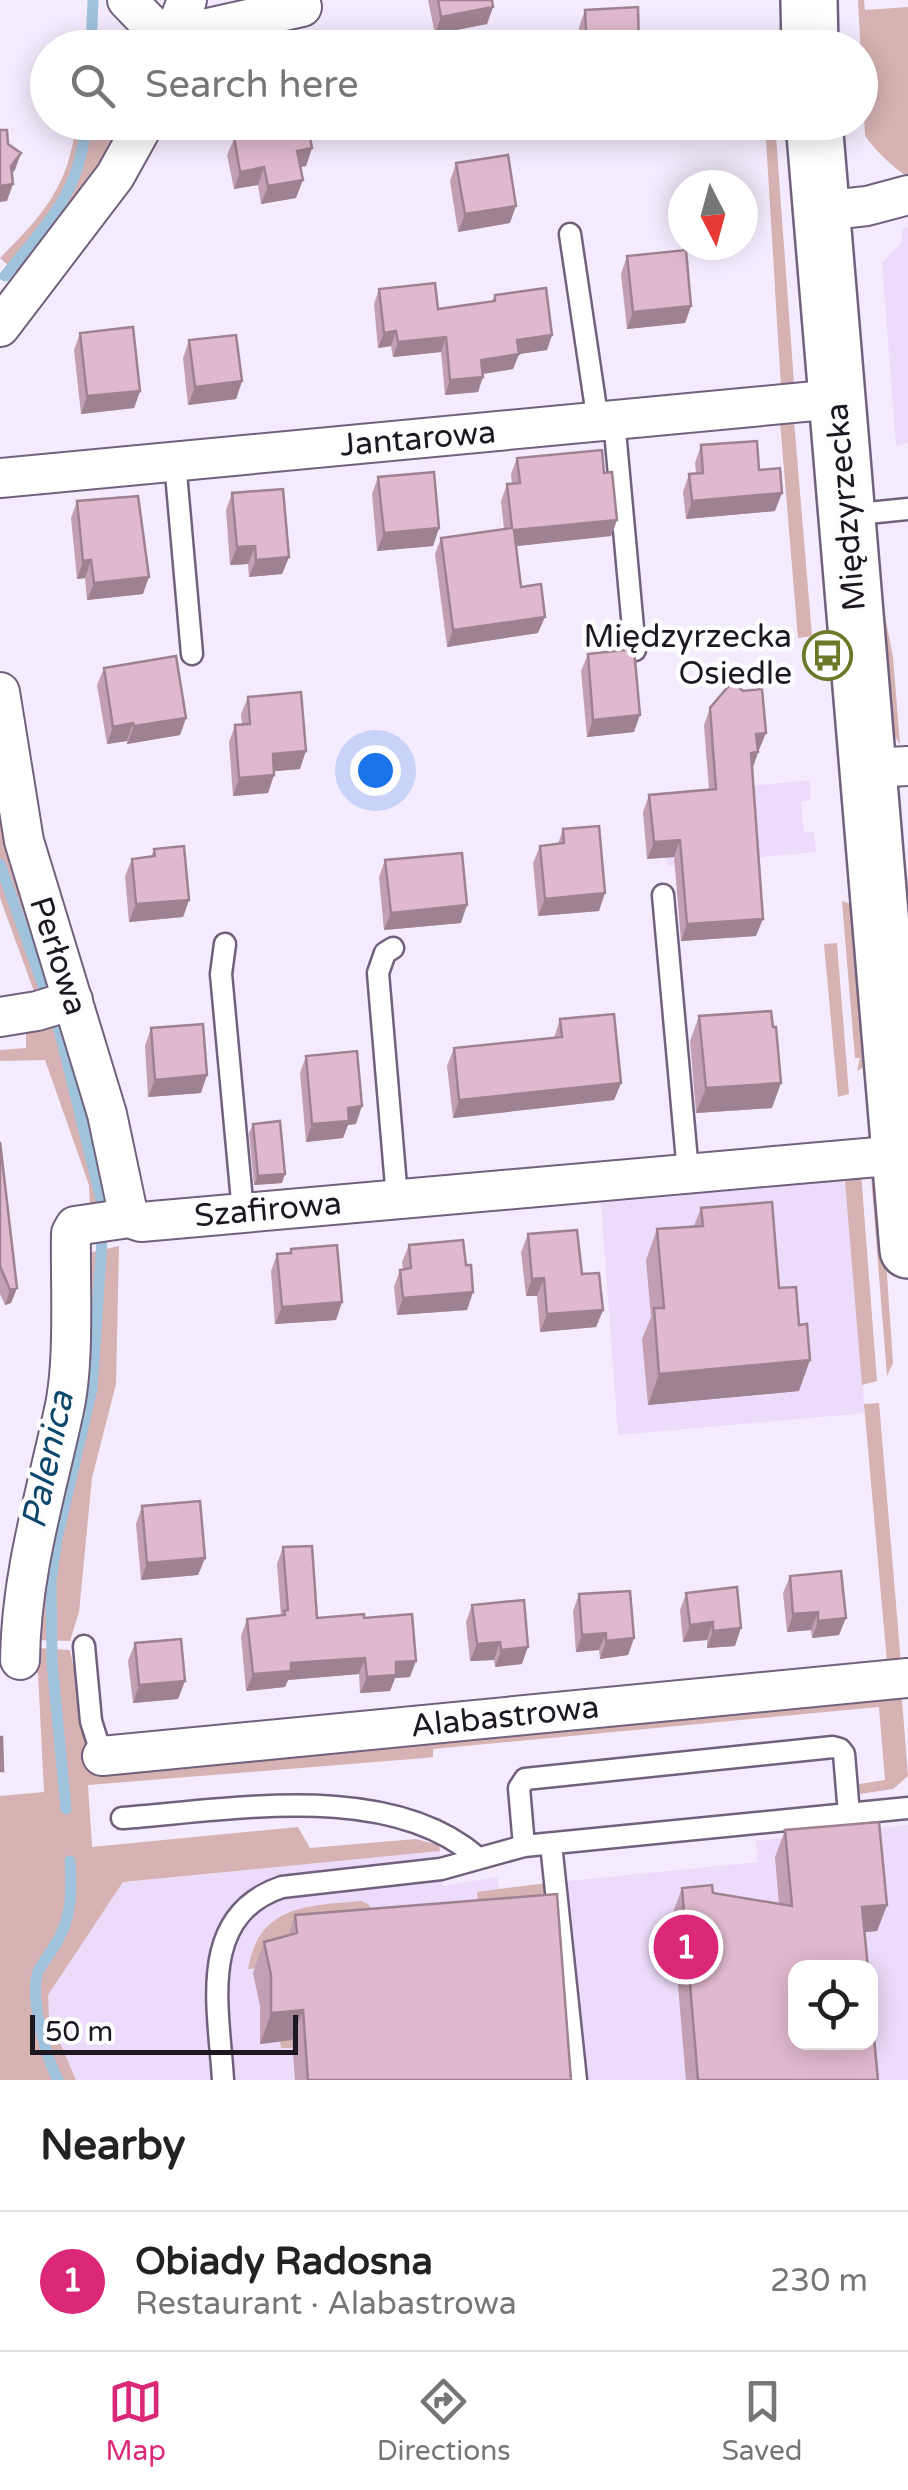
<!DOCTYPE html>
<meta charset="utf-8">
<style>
body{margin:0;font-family:"Varela Round",sans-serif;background:#f6f6f6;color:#222}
.controls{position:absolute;right:30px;bottom:30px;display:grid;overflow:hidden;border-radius:20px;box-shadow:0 5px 25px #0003}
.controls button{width:90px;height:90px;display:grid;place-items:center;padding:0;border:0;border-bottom:2px solid #e0e0e0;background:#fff;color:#222;font:50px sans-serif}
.compass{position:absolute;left:668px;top:170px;width:90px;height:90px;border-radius:50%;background:#fff;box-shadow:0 5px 25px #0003;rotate:174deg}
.scale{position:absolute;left:30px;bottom:25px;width:268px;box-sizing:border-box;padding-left:10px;border:5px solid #1d1722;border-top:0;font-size:28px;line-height:35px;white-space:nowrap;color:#1d1722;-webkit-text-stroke:8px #fdfdfd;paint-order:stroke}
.you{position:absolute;left:375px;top:770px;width:35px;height:35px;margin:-25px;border:8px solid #fff;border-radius:50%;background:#1a73e8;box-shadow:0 0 0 15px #1a73e833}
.badge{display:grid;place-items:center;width:65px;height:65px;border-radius:50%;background:#db2777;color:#fff;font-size:32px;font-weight:700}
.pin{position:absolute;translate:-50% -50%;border:5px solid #fff;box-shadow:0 2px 10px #0006}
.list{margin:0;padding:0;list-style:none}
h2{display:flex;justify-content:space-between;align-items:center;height:130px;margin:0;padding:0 40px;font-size:42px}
h2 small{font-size:32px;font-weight:400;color:#767676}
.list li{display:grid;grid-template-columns:65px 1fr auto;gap:30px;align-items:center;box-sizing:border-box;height:140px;padding:0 40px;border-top:2px solid #e0e0e0}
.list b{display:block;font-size:38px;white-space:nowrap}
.list p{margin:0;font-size:32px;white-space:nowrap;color:#767676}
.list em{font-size:32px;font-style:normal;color:#767676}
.icon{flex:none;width:55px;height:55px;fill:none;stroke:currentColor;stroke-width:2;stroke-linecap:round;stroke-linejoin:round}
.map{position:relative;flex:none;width:908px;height:2080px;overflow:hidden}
.search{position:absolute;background:#fff;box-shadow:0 5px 25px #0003;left:30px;right:30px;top:30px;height:110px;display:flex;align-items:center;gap:25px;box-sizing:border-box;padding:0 35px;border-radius:55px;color:#767676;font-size:38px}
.sheet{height:270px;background:#fff}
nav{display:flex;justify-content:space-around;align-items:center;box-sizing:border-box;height:140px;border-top:2px solid #e0e0e0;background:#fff;font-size:28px;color:#767676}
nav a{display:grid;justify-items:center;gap:5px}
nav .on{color:#db2777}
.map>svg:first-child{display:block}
.built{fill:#ecdbfa;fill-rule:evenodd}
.green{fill:#d6b2b2}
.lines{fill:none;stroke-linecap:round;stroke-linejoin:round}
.stream{stroke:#9fc2dd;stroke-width:11}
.lane-casing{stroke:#71617d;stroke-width:25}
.street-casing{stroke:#71617d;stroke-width:42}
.secondary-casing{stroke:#71617d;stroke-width:60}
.lane{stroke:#fff;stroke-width:20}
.street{stroke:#fff;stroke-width:38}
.secondary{stroke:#fff;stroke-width:55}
.wall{fill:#c29fb2}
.shaded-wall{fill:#9e8291}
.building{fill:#e1b9cf;stroke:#9e8291;stroke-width:2.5}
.labels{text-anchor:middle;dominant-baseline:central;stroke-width:9;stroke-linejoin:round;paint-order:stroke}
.street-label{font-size:32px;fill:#1d1722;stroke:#fdfdfd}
.poi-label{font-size:32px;fill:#1d1722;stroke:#fdfdfd;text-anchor:end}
.water-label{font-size:35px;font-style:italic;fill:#0d476b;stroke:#fdfdfd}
</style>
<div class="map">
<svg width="908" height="2080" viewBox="0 0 908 2080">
<rect width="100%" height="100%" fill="#f5ebfe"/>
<path class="built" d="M 908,227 L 908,443 L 896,446 L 882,263 L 902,242 L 902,229 Z
M 810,780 L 811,800 L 801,802 L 804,832 L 814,832 L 816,852 L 667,866 L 661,795 Z
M 846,1180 L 865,1413 L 618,1435 L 601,1203 Z
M 908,1825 L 908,2080 L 76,2080 L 49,2017 L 48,1995 L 123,1882 L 440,1851 L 443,1886 L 497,1877 L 499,1888 L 758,1862 L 756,1841 ZM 796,1968 L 870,1968 L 870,2042 L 796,2042 Z"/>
<path class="green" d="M 858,0 L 864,0 L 865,10 L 908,7 L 908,176 C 898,173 869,144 865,135 Z
M 76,123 L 118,123 L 100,164 L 23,278 L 0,258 C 43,215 69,186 76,123 Z
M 765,123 L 775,123 L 794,383 L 791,388 L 781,387 Z
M 780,421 L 794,421 L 812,636 L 798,638 Z
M 884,611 L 893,657 L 900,744 L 888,727 L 879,613 Z
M 0,805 L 7,832 L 4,845 L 51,978 L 48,989 L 35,994 L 0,898 Z
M 842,901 L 855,905 L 867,1065 L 857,1071 L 860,1058 L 855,1058 Z
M 837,943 L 849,1094 L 838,1097 L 824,944 Z
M 62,1020 L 94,1116 L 108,1205 L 90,1204 L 89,1185 L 45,1060 L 0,1061 L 0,1050 L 26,1048 L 26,1028 Z
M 861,1173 L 877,1381 L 862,1385 L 845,1181 L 784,1186 L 789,1182 Z
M 871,1176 L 881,1186 L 893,1363 L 887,1376 Z
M 119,1246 L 116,1384 L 92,1478 L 79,1612 L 70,1641 L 35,1640 L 88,1253 Z
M 879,1403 L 901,1663 L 887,1662 L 864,1404 Z
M 35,1648 L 70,1650 L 94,1764 L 895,1696 L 902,1700 L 908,1776 L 893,1789 L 860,1794 L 859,1784 L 885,1780 L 879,1707 L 433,1749 L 433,1757 L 425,1758 L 88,1785 L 92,1847 L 298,1827 L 310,1848 L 416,1839 L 439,1845 L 440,1851 L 123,1882 L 48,1995 L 49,2017 L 76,2080 L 0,2080 L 0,1796 L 44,1792 L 38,1673 L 33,1673 Z
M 548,1883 L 552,1924 L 479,1930 L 477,1892 Z
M 361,1901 L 368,1904 L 376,1914 L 292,2048 L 281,2048 L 273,1968 L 248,1969 C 259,1904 309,1906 361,1901 Z"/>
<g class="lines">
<path class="stream" d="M 91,48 L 93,0
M 5,276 C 47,222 81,194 86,122
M 0,864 L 45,991
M 57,1021 L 103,1207
M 66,1809 L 52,1662 L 51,1581 L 57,1539 L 92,1389 L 102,1241
M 58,2080 C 46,2057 29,1997 38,1972 C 42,1963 50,1954 55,1945 C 72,1918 72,1892 70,1861"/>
<defs>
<path id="lane" d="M 570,234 L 598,422
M 614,420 L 635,650
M 175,462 L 192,654
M 848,515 L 908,509
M 663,895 L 688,1172
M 225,944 L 221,974 L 243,1212
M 393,948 L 385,953 L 378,973 L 397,1198
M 84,1646 L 91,1721 L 102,1756
M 122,1818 C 231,1810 388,1780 477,1857
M 551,1844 L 576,2080
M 524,1846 L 519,1788 L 525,1779 L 833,1747 L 840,1749 L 844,1754 L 849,1814
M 223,2080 C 219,2009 196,1916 282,1887 L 441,1869 L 524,1846 L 908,1808"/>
<path id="street" d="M 127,0 L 154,28 L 172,36 L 302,7
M 169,48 L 187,0
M 821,211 L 867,206 L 908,195
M 0,327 L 115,176 L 145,122
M 0,478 L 836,399
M 0,692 L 24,841 L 107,1114 L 129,1218
M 869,768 L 908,766
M 0,1017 L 37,1011 L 73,1000
M 20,1660 C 21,1573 46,1494 64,1410 C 75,1361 70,1286 71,1233 L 75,1226 L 129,1218 L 141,1222 L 900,1155
M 102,1756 L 908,1678"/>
<path id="secondary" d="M 809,0 L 810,48
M 814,122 L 908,1250"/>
</defs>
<use href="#lane" class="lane-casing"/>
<use href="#street" class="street-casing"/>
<use href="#secondary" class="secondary-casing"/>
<use href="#lane" class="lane"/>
<use href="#street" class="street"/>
<use href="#secondary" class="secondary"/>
</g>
<path class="wall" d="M 428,0 L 492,0 L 493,7 L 487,24 L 435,34 Z
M 585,10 L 639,48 L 580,48 L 579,27 Z
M 236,122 L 307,122 L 312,148 L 306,166 L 300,167 L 296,198 L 261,204 L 258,185 L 234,189 L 227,155 L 235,137 L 233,129 Z
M 456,163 L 510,223 L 458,232 L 450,181 Z
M 627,256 L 691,306 L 685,323 L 627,329 L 621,274 Z
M 379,289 L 438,309 L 492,301 L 495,295 L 552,335 L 547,350 L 519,354 L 513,369 L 483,374 L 478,392 L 445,395 L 441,352 L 393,357 L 391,346 L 378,348 L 374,304 Z
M 80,333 L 140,391 L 134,408 L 81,414 L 74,350 Z
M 189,340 L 242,381 L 236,399 L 188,405 L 183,358 Z
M 701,445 L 759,470 L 775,511 L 686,519 L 683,492 L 689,474 L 696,474 L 695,463 Z
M 517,458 L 604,473 L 617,520 L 611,536 L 516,546 L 521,587 L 538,633 L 447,647 L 435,554 L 441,538 L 504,529 L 501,501 L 507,484 L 512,484 L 511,474 Z
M 378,477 L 439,528 L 433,546 L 377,551 L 372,494 Z
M 232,493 L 289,557 L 282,574 L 249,577 L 248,564 L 230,565 L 226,510 Z
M 77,501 L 143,594 L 87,600 L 85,578 L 77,579 L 71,518 Z
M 588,654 L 634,732 L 587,737 L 581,671 Z
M 104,668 L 186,718 L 180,735 L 127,744 L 127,741 L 107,744 L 97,685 Z
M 248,697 L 300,769 L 274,771 L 274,775 L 268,793 L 233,796 L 229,742 L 235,725 L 242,724 L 241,714 Z
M 710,708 L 759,750 L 752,770 L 756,936 L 681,941 L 674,857 L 647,859 L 643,812 L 649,795 L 709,790 L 704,725 Z
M 563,829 L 599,911 L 538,916 L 533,863 L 540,846 L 558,844 Z
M 154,849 L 189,900 L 183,917 L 129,922 L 125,876 L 132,859 L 151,857 Z
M 385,860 L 461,923 L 384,930 L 379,877 Z
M 699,1016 L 772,1108 L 696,1113 L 690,1041 Z
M 560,1019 L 621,1083 L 614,1100 L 453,1118 L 447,1066 L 454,1048 L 554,1038 Z
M 151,1028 L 201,1093 L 148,1097 L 145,1046 Z
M 306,1056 L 356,1124 L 348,1125 L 343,1138 L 306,1142 L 300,1073 Z
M 253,1124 L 282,1183 L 254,1185 L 249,1133 Z
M 0,1142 L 17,1288 L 11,1303 L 5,1305 L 0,1294 Z
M 701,1208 L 779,1288 L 799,1391 L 648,1405 L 642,1339 L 651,1317 L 646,1260 L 657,1229 L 694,1226 Z
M 528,1234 L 582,1274 L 603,1310 L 596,1327 L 540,1332 L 537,1296 L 526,1296 L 521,1252 Z
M 409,1245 L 466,1265 L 473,1292 L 467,1310 L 397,1315 L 394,1287 L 400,1270 L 403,1269 L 402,1262 Z
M 291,1249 L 342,1302 L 336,1320 L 275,1324 L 271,1271 L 277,1254 L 289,1253 Z
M 142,1506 L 205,1558 L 198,1575 L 141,1580 L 136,1524 Z
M 283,1547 L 317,1618 L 364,1618 L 410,1677 L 395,1678 L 390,1691 L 360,1693 L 359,1674 L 288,1680 L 285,1687 L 246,1691 L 241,1636 L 247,1619 L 281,1616 L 277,1564 Z
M 790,1576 L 839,1635 L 812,1638 L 811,1630 L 787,1632 L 783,1593 Z
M 686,1593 L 735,1646 L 707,1648 L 707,1640 L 683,1642 L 680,1610 Z
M 579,1594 L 634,1638 L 628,1655 L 600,1659 L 599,1650 L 576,1652 L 573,1611 Z
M 472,1605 L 522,1664 L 495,1667 L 494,1660 L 470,1661 L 466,1622 Z
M 135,1643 L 185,1681 L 178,1699 L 133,1703 L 128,1661 Z
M 785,1830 L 887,1905 L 877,1931 L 865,1932 L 878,2080 L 686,2080 L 672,1915 L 682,1888 L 779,1904 L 775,1857 Z
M 295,1915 L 571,2080 L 295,2080 L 292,2040 L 260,2044 L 260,2006 L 253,1973 L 264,1942 L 288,1936 Z"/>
<path class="shaded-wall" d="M 493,7 L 487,24 L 435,34 L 441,17 Z
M 312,148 L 306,166 L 291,169 L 297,151 Z
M 21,153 L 15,170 L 4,183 L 11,166 Z
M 264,167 L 258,185 L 234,189 L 240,172 Z
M 303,180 L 296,198 L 261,204 L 268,186 Z
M 13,184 L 7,201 L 0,202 L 0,186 Z
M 516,206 L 510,223 L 458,232 L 465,214 Z
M 691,306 L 685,323 L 627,329 L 633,312 Z
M 396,331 L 391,346 L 378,348 L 384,333 Z
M 552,335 L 547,350 L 512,355 L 517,340 Z
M 446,337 L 441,352 L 393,357 L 398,342 Z
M 519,354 L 513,369 L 476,375 L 481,360 Z
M 483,377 L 478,392 L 445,395 L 450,380 Z
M 242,381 L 236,399 L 188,405 L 195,387 Z
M 140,391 L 134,408 L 81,414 L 87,396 Z
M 782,493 L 775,511 L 686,519 L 692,501 Z
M 617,520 L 611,536 L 508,547 L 514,530 Z
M 439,528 L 433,546 L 377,551 L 384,533 Z
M 255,546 L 248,564 L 230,565 L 237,547 Z
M 289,557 L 282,574 L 249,577 L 256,560 Z
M 91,560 L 85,578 L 77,579 L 83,561 Z
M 149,577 L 143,594 L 87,600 L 94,583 Z
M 545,617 L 538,633 L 447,647 L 453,630 Z
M 640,715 L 634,732 L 587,737 L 593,720 Z
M 186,718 L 180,735 L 127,744 L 134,726 Z
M 133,723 L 127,741 L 107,744 L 113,727 Z
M 766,733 L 759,750 L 750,751 L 756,734 Z
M 306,751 L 300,769 L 266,772 L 273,754 Z
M 758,752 L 752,770 L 751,753 Z
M 274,775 L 268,793 L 233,796 L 239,778 Z
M 680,840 L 674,857 L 647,859 L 654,842 Z
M 605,893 L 599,911 L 538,916 L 545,899 Z
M 189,900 L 183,917 L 129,922 L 136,904 Z
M 467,905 L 461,923 L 384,930 L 391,913 Z
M 763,919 L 756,936 L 681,941 L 687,924 Z
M 207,1075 L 201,1093 L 148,1097 L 155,1080 Z
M 621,1083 L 614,1100 L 453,1118 L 459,1100 Z
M 781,1083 L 772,1108 L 696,1113 L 706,1088 Z
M 362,1106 L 356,1124 L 348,1125 L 343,1138 L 306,1142 L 312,1124 L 348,1108 Z
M 285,1174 L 282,1183 L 254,1185 L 258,1176 Z
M 544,1278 L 537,1296 L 526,1296 L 532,1279 Z
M 17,1288 L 11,1303 L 5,1305 L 10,1290 Z
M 473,1292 L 467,1310 L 397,1315 L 403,1298 Z
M 342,1302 L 336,1320 L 275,1324 L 282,1307 Z
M 603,1310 L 596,1327 L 540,1332 L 547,1314 Z
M 810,1360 L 799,1391 L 648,1405 L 659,1374 Z
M 205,1558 L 198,1575 L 141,1580 L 147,1563 Z
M 818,1612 L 811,1630 L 787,1632 L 793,1614 Z
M 846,1618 L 839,1635 L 812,1638 L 818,1621 Z
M 713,1622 L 707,1640 L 683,1642 L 690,1625 Z
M 741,1628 L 735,1646 L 707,1648 L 713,1631 Z
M 606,1633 L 599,1650 L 576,1652 L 582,1635 Z
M 634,1638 L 628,1655 L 600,1659 L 606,1641 Z
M 500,1642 L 494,1660 L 470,1661 L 477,1644 Z
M 528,1647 L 522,1664 L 495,1667 L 501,1650 Z
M 365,1658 L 359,1674 L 288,1680 L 285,1687 L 246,1691 L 253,1674 L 291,1663 Z
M 416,1661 L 410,1677 L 395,1678 L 390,1691 L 360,1693 L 367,1677 L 396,1662 Z
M 185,1681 L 178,1699 L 133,1703 L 139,1685 Z
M 887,1905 L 877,1931 L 853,1933 L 862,1907 Z
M 303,2010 L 292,2040 L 260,2044 L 271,2013 Z"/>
<path class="building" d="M 438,0 L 492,0 L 493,7 L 441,17 Z
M 638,7 L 639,48 L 587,48 L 585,10 Z
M 242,122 L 307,122 L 312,148 L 297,151 L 303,180 L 268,186 L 264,167 L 240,172 L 234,137 L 244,135 Z
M 0,130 L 7,130 L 8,144 L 21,153 L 11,166 L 13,184 L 0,186 Z
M 508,155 L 516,206 L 465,214 L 456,163 Z
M 686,250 L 691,306 L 633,312 L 627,256 Z
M 435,283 L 438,309 L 495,301 L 495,295 L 546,288 L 552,335 L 517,340 L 519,354 L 481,360 L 483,377 L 450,380 L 446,337 L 398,342 L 396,331 L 384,333 L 379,289 Z
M 133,327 L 140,391 L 87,396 L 80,333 Z
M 236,335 L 242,381 L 195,387 L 189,340 Z
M 757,441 L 759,470 L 780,468 L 782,493 L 692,501 L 689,474 L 703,473 L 701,445 Z
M 602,450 L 604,473 L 612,472 L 617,520 L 514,530 L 521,587 L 541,584 L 545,617 L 453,630 L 441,538 L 512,528 L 507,484 L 520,483 L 517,458 Z
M 434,472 L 439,528 L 384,533 L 378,477 Z
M 283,489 L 289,557 L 256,560 L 255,546 L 237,547 L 232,493 Z
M 138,496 L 149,577 L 94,583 L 91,560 L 83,561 L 77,501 Z
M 634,649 L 640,715 L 593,720 L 588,654 Z
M 176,656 L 186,718 L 134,726 L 133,723 L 113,727 L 104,668 Z
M 732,682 L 743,691 L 762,689 L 766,733 L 756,734 L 758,752 L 751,753 L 763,919 L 687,924 L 680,840 L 654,842 L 649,795 L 716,789 L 710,708 Z
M 301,692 L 306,751 L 273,754 L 274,775 L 239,778 L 235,725 L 250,724 L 248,697 Z
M 599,826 L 605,893 L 545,899 L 540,846 L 564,843 L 563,829 Z
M 184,846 L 189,900 L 136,904 L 132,859 L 155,856 L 154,849 Z
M 462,853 L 467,905 L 391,913 L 385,860 Z
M 771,1011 L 773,1027 L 776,1027 L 781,1083 L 706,1088 L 699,1016 Z
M 614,1014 L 621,1083 L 459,1100 L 454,1048 L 562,1037 L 560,1019 Z
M 203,1024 L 207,1075 L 155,1080 L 151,1028 Z
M 357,1051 L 362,1106 L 348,1108 L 349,1121 L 312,1124 L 306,1056 Z
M 280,1121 L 285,1174 L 258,1176 L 253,1124 Z
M 0,1142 L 17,1288 L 10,1290 L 0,1266 Z
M 772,1202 L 779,1288 L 796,1287 L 799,1325 L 807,1324 L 810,1360 L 659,1374 L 654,1308 L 664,1308 L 657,1229 L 703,1226 L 701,1208 Z
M 577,1230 L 582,1274 L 599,1273 L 603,1310 L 547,1314 L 544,1278 L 532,1279 L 528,1234 Z
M 463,1240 L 466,1265 L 471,1265 L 473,1292 L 403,1298 L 400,1270 L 411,1268 L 409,1245 Z
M 337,1245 L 342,1302 L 282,1307 L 277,1254 L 291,1253 L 291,1249 Z
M 200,1501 L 205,1558 L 147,1563 L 142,1506 Z
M 312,1546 L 317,1618 L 364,1614 L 364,1618 L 412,1614 L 416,1661 L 396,1662 L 396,1675 L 367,1677 L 365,1658 L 291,1663 L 291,1671 L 253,1674 L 247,1619 L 285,1615 L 284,1611 L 288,1610 L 283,1547 Z
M 841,1571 L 846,1618 L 818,1621 L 818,1612 L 793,1614 L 790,1576 Z
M 737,1587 L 741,1628 L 713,1631 L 713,1622 L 690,1625 L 686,1593 Z
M 630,1591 L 634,1638 L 606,1641 L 606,1633 L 582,1635 L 579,1594 Z
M 524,1600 L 528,1647 L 501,1650 L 500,1642 L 477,1644 L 472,1605 Z
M 181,1639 L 185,1681 L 139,1685 L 135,1643 Z
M 0,1737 L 2,1737 L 3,1771 L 0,1771 Z
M 879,1822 L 887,1905 L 862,1907 L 868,1968 L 796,1968 L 796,2042 L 870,2042 L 870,1996 L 878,2080 L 698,2080 L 682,1888 L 712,1885 L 713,1893 L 792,1906 L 785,1830 Z
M 557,1894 L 571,2080 L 308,2080 L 303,2010 L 271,2013 L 271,1975 L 264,1942 L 297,1933 L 295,1915 Z"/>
<defs>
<symbol id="bus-ring" viewBox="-11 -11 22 22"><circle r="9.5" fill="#fdfdfd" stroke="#697927" stroke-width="1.5"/><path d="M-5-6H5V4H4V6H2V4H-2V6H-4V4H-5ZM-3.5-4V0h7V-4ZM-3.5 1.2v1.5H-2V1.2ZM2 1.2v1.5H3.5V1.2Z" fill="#697927"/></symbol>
</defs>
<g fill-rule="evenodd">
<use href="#bus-ring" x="800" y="628" width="55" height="55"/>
</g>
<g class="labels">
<g class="street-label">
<text transform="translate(418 439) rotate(-5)">Jantarowa</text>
<text transform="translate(846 507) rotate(-95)">Międzyrzecka</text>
<text transform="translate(58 956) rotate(72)">Perłowa</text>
<text transform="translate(268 1210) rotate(-5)">Szafirowa</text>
<text transform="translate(505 1717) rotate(-6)">Alabastrowa</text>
</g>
<g class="poi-label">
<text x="792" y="637">Międzyrzecka<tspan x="792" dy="37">Osiedle</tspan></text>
</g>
<g class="water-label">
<text transform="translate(48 1460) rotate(-78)">Palenica</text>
</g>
</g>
</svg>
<div class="controls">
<button><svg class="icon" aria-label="locate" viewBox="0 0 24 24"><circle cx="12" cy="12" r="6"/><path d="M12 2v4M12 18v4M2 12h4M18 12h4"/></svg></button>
</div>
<svg class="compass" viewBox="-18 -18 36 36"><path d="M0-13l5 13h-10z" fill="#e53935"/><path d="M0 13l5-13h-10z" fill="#767676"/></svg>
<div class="scale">50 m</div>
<div class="you"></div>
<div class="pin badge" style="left:686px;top:1947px">1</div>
<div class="search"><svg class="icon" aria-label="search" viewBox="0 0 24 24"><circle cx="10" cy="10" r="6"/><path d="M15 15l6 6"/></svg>Search here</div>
</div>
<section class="sheet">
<h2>Nearby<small></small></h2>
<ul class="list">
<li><span class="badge">1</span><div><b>Obiady Radosna</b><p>Restaurant · Alabastrowa</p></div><em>230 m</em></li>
</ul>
</section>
<nav>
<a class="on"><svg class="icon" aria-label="map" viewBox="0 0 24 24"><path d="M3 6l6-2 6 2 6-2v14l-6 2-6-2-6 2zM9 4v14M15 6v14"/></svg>Map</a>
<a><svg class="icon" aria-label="directions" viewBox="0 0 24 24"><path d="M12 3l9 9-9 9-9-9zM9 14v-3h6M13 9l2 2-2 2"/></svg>Directions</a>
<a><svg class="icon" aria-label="saved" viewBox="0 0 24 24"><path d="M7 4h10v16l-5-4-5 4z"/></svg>Saved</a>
</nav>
